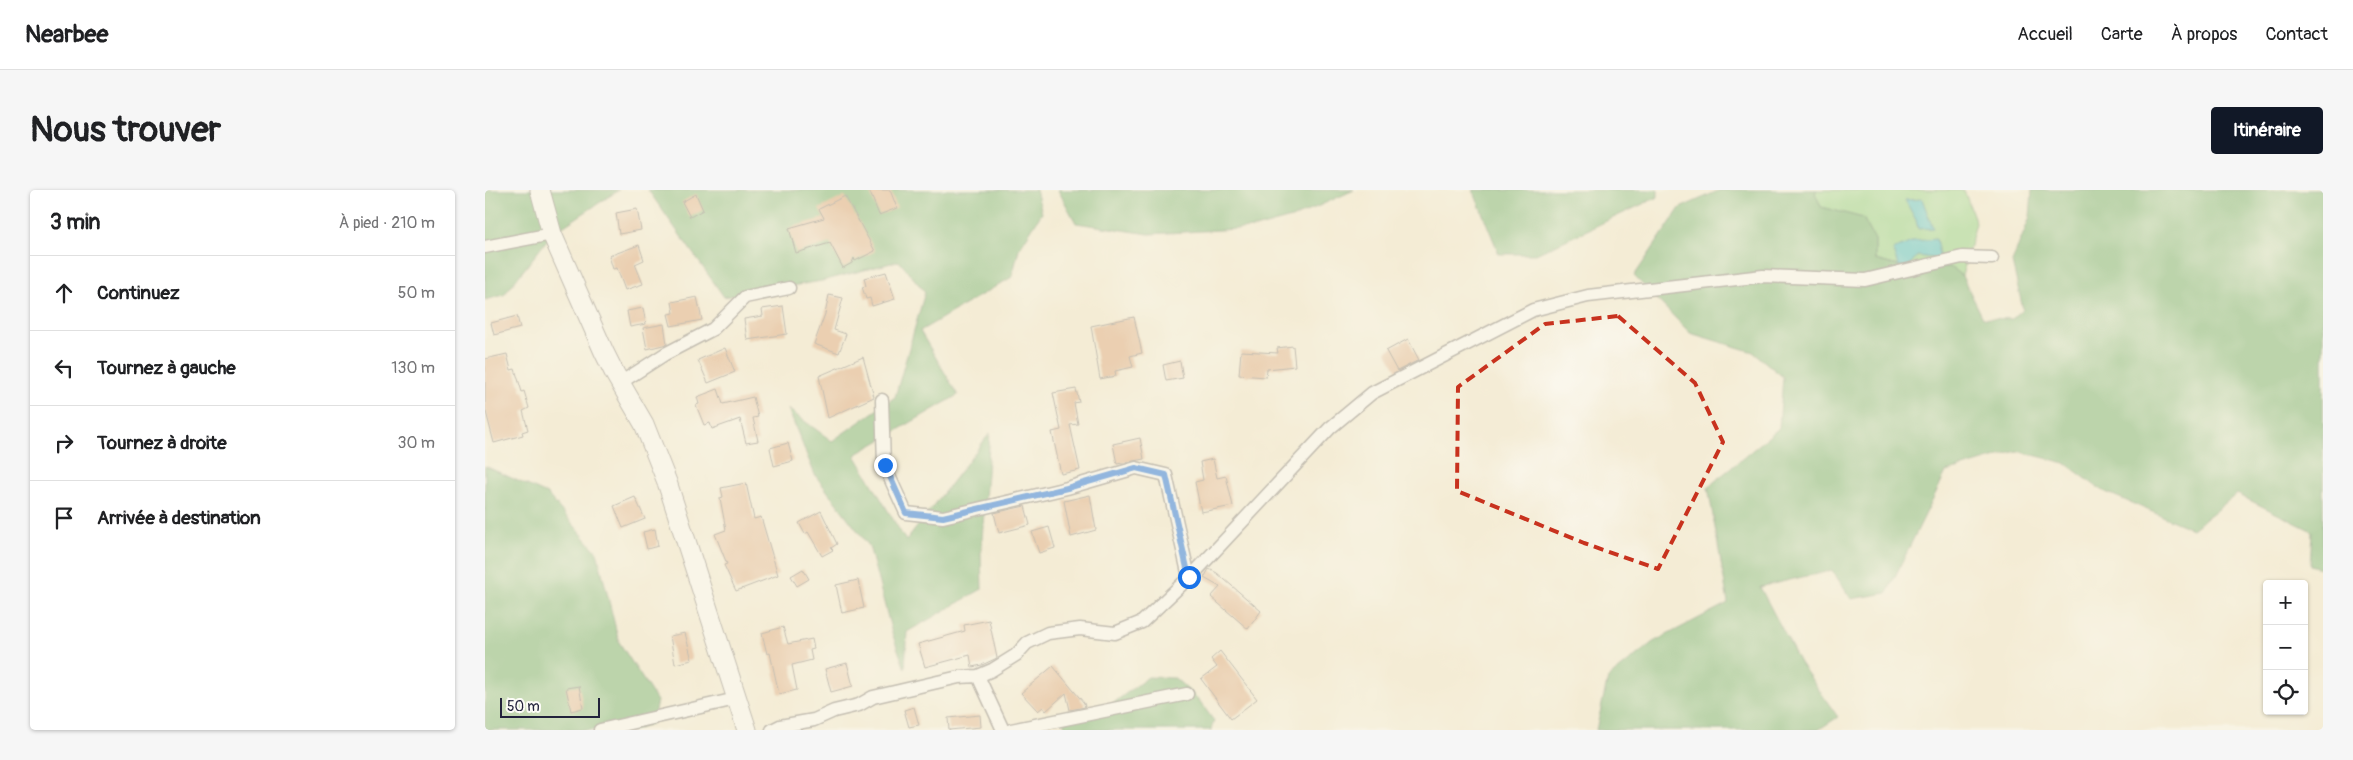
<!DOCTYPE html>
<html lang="fr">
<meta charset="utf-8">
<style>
body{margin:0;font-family:Pangolin,sans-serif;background:#f6f6f6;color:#202124}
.controls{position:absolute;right:15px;bottom:15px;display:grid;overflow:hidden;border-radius:5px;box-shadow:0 1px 4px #0004}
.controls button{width:45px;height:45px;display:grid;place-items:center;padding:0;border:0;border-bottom:1px solid #e0e0e0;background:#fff;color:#202124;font:25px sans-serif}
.scale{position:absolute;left:15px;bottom:12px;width:100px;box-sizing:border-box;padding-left:5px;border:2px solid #22223b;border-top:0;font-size:14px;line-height:18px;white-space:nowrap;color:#22223b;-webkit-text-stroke:4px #fdfcf7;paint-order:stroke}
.stop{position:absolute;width:15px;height:15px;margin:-11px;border:4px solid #1a73e8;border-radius:50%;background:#fff}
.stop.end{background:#1a73e8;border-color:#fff;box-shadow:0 1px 5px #0008}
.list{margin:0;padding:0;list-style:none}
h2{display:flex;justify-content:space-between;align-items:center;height:65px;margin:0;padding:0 20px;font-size:21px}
h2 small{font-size:16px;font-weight:400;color:#757577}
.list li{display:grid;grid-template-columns:32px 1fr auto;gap:15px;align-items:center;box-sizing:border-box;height:75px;padding:0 20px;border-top:1px solid #e0e0e0}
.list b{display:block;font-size:19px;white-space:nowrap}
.list em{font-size:16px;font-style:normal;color:#757577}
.icon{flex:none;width:28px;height:28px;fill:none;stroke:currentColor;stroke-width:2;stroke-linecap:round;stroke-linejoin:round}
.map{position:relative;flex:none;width:1838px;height:540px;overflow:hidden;border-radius:5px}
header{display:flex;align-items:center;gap:30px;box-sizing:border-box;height:70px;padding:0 25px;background:#fff;border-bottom:1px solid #e0e0e0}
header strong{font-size:24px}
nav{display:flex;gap:28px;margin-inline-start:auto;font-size:18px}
.intro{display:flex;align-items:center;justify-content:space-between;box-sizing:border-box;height:120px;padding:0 30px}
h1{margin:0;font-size:35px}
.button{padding:12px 22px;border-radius:5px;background:#111827;color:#fff;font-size:18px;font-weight:700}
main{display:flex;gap:30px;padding:0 30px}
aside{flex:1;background:#fff;border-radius:5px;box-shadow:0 1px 4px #0004}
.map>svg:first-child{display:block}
.green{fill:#96d58c;stroke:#5c7c64}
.forest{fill:#78b678;stroke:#4d6c5a}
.water{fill:#57c5cc;stroke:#3c7484}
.building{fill:#dfab85}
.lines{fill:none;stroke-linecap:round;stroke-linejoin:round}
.street-casing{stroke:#8b8788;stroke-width:15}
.secondary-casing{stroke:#8b8788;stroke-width:21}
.street{stroke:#fff;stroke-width:12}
.secondary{stroke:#fff;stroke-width:19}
.route{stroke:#1a73e8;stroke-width:6}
.marked{fill:none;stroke:#c8321e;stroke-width:4;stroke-dasharray:10 6;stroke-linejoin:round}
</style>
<header>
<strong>Nearbee</strong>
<nav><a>Accueil</a><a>Carte</a><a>À propos</a><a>Contact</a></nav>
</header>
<div class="intro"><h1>Nous trouver</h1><a class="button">Itinéraire</a></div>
<main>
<aside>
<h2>3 min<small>À pied · 210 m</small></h2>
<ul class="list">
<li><svg class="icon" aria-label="ahead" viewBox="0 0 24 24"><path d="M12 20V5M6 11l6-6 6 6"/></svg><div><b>Continuez</b></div><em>50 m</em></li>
<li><svg class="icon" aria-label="left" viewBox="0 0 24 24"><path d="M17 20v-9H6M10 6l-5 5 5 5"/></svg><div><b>Tournez à gauche</b></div><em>130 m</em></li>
<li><svg class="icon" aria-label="right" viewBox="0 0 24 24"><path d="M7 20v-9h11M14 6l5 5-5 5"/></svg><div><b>Tournez à droite</b></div><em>30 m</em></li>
<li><svg class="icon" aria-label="arrive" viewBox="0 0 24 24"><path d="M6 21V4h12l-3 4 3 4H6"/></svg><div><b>Arrivée à destination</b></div></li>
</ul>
</aside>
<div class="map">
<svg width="1838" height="540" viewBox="0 0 1838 540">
<rect width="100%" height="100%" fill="#fdfcf7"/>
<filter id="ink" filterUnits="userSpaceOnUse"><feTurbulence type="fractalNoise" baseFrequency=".02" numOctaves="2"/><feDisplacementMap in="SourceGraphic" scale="10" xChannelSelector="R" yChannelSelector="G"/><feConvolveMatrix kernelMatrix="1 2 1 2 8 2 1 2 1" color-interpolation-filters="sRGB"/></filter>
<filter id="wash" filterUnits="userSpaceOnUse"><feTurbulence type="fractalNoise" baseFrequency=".0096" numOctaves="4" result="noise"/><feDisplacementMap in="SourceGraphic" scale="20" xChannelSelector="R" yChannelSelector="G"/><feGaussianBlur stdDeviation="1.12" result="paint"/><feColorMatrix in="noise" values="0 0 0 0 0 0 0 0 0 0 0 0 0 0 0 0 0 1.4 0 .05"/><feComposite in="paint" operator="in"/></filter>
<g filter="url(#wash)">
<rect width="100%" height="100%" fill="#f4ecd6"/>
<path class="green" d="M 1332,0 L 1479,0 L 1491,33 L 1477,86 L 1465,77 L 1413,76 L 1390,70 L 1390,50 L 1378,28 L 1336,17 L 1330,3 Z"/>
<path class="forest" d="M 0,0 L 134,0 L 67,44 L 19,105 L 0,110 Z
M 163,0 L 551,0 L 557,23 L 534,59 L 527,87 L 435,141 L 473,205 L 370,265 L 421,351 L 505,243 L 496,363 L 497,399 L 422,442 L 420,479 L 407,443 L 384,356 L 330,285 L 303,219 L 347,251 L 410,207 L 440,102 L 414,71 L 337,91 L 239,107 Z
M 573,0 L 869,0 L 810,27 L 770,38 L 664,44 L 591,33 Z
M 988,0 L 1173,0 L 1173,7 L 1051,64 L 1014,64 Z
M 1235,0 L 1332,0 L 1330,3 L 1336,17 L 1378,28 L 1390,50 L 1390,70 L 1413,76 L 1465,77 L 1477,86 L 1498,128 L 1527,129 L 1538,119 L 1527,72 L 1545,27 L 1547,0 L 1838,0 L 1838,379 L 1825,375 L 1827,341 L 1752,304 L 1707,339 L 1616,300 L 1580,273 L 1532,261 L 1461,282 L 1402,403 L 1366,409 L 1347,380 L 1275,397 L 1315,473 L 1353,527 L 1333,540 L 1111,540 L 1123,488 L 1168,452 L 1243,413 L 1223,297 L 1294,238 L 1298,187 L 1268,162 L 1205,143 L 1149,86 L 1195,18 Z
M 0,276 L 62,304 L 112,362 L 134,452 L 172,511 L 167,534 L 150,540 L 0,540 Z
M 663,487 L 690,488 L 714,510 L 729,531 L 726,540 L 582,540 L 578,532 L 623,517 Z"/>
<path class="water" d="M 1437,9 L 1448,38 L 1433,39 L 1431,30 L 1420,10 Z
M 1451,49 L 1455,69 L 1432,66 L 1423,77 L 1413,76 L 1408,60 L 1429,51 Z"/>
<g id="blocks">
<path class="building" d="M 384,0 L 405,0 L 412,18 L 394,25 Z
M 211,4 L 218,20 L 205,27 L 197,12 Z
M 360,6 L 390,61 L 370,71 L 369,68 L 367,73 L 358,78 L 345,53 L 311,63 L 304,38 L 339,28 L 334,19 Z
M 152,19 L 156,40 L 134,44 L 131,23 Z
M 154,55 L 159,70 L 150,74 L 158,94 L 140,100 L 132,78 L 128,79 L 124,66 Z
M 401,82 L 410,109 L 387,116 L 385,108 L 381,109 L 377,97 L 381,96 L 379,88 Z
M 344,105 L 358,108 L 349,140 L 361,144 L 354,163 L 329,154 L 340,124 Z
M 212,107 L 217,130 L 186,136 L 183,124 L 189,123 L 187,112 Z
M 298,116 L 302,144 L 262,150 L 259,129 L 278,126 L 277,119 Z
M 158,118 L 161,134 L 145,137 L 142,121 Z
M 32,126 L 35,138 L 9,145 L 6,133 Z
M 649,127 L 657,163 L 645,166 L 648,177 L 630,181 L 631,186 L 615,189 L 606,136 Z
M 179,134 L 182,154 L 162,159 L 158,138 Z
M 923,149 L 934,170 L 912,181 L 901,161 Z
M 808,156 L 810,176 L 782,179 L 781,187 L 754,185 L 756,161 L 793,163 L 792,158 Z
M 240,158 L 250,182 L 223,193 L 213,170 Z
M 22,164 L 26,180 L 30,179 L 37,202 L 39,201 L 44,218 L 38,221 L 43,240 L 37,242 L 38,245 L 9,253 L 0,218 L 0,169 Z
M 378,167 L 389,207 L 343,228 L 334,186 Z
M 695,171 L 698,188 L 681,191 L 678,175 Z
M 233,199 L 238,214 L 268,207 L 273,227 L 268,228 L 273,251 L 261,253 L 255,229 L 227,239 L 225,233 L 219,235 L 211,215 L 214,214 L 212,207 Z
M 591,199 L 594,212 L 589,213 L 593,234 L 585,235 L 595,280 L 576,284 L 567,242 L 576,240 L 568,203 Z
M 655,248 L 659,269 L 632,274 L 628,254 Z
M 303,253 L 308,271 L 289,276 L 285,258 Z
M 728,269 L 732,288 L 741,286 L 748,316 L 716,322 L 710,292 L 718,290 L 715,272 Z
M 261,293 L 269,329 L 276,327 L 293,385 L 251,401 L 239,375 L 242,374 L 230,344 L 241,340 L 235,308 L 238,307 L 236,298 Z
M 605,305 L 611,340 L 586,347 L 579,311 Z
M 150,307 L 160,329 L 138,338 L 129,316 Z
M 540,316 L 545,335 L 514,343 L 509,323 Z
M 336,321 L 352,354 L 346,358 L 348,360 L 337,366 L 323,342 L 320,344 L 314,333 Z
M 564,337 L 570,358 L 554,363 L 547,342 Z
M 170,339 L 173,356 L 162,359 L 158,342 Z
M 318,379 L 324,389 L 312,396 L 306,386 Z
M 724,379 L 732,383 L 776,421 L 763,439 L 726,407 L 735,397 L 719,388 Z
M 373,390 L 379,418 L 357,423 L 351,395 Z
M 504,430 L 512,468 L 497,475 L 487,477 L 485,465 L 440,477 L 433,454 L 480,441 L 479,435 Z
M 298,437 L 303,454 L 327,449 L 329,459 L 325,460 L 327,470 L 307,475 L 312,500 L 294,504 L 285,463 L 282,464 L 277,443 Z
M 200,443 L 207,470 L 190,474 L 185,446 Z
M 735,461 L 772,509 L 746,529 L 716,489 L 732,477 L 726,469 Z
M 362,473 L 368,496 L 346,502 L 340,479 Z
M 568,476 L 599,513 L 600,517 L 585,520 L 581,503 L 561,521 L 558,517 L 553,521 L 536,503 Z
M 94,496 L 98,518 L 86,521 L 81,498 Z
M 429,517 L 434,535 L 424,537 L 419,520 Z
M 495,525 L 496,537 L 464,540 L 463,528 Z"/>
</g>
</g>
<g filter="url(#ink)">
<use href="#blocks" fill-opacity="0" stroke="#8b8788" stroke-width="1"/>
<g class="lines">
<defs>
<path id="street" d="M 0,57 L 67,44
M 135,193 L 180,164 L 228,139 L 260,107 L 304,98
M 397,210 L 399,275 L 421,323 L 458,327 L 582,298 L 651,278 L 681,285 L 704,387
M 493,486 L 518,540
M 115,540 L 251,509
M 287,540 L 295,536 L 329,530 L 349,521 L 374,515 L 388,507 L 474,487 L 493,486 L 507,480 L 531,465 L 542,453 L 563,443 L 595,439 L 630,443 L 657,432 L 712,380 L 845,238 L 887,203 L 1048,120 L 1103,106 L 1278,86 L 1380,90 L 1477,67 L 1507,68
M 526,540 L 702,504"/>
<path id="secondary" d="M 55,0 L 67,44 L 119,162 L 130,184 L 159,234 L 182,292 L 262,540"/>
</defs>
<use href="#street" class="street-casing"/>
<use href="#secondary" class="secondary-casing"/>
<use href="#street" class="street"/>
<use href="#secondary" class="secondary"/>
</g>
</g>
<g class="lines" filter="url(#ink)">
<path class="route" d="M 400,275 L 421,323 L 458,327 L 582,298 L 651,278 L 681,285 L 704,387"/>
</g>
<path d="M0 0H1838V540H0ZM 1133,126 L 1210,193 L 1238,252 L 1173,379 L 1099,353 L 972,301 L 973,197 L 1060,134 Z" fill="#f4ecd6" fill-opacity=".55" fill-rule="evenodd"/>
<path class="marked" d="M 1133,126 L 1210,193 L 1238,252 L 1173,379 L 1099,353 L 972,301 L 973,197 L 1060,134 Z"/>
</svg>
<div class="controls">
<button>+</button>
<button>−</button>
<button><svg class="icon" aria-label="locate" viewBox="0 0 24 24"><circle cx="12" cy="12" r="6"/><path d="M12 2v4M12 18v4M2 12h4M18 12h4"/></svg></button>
</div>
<div class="scale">50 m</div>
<div class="stop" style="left:704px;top:387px"></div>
<div class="stop end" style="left:400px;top:275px"></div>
</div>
</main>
